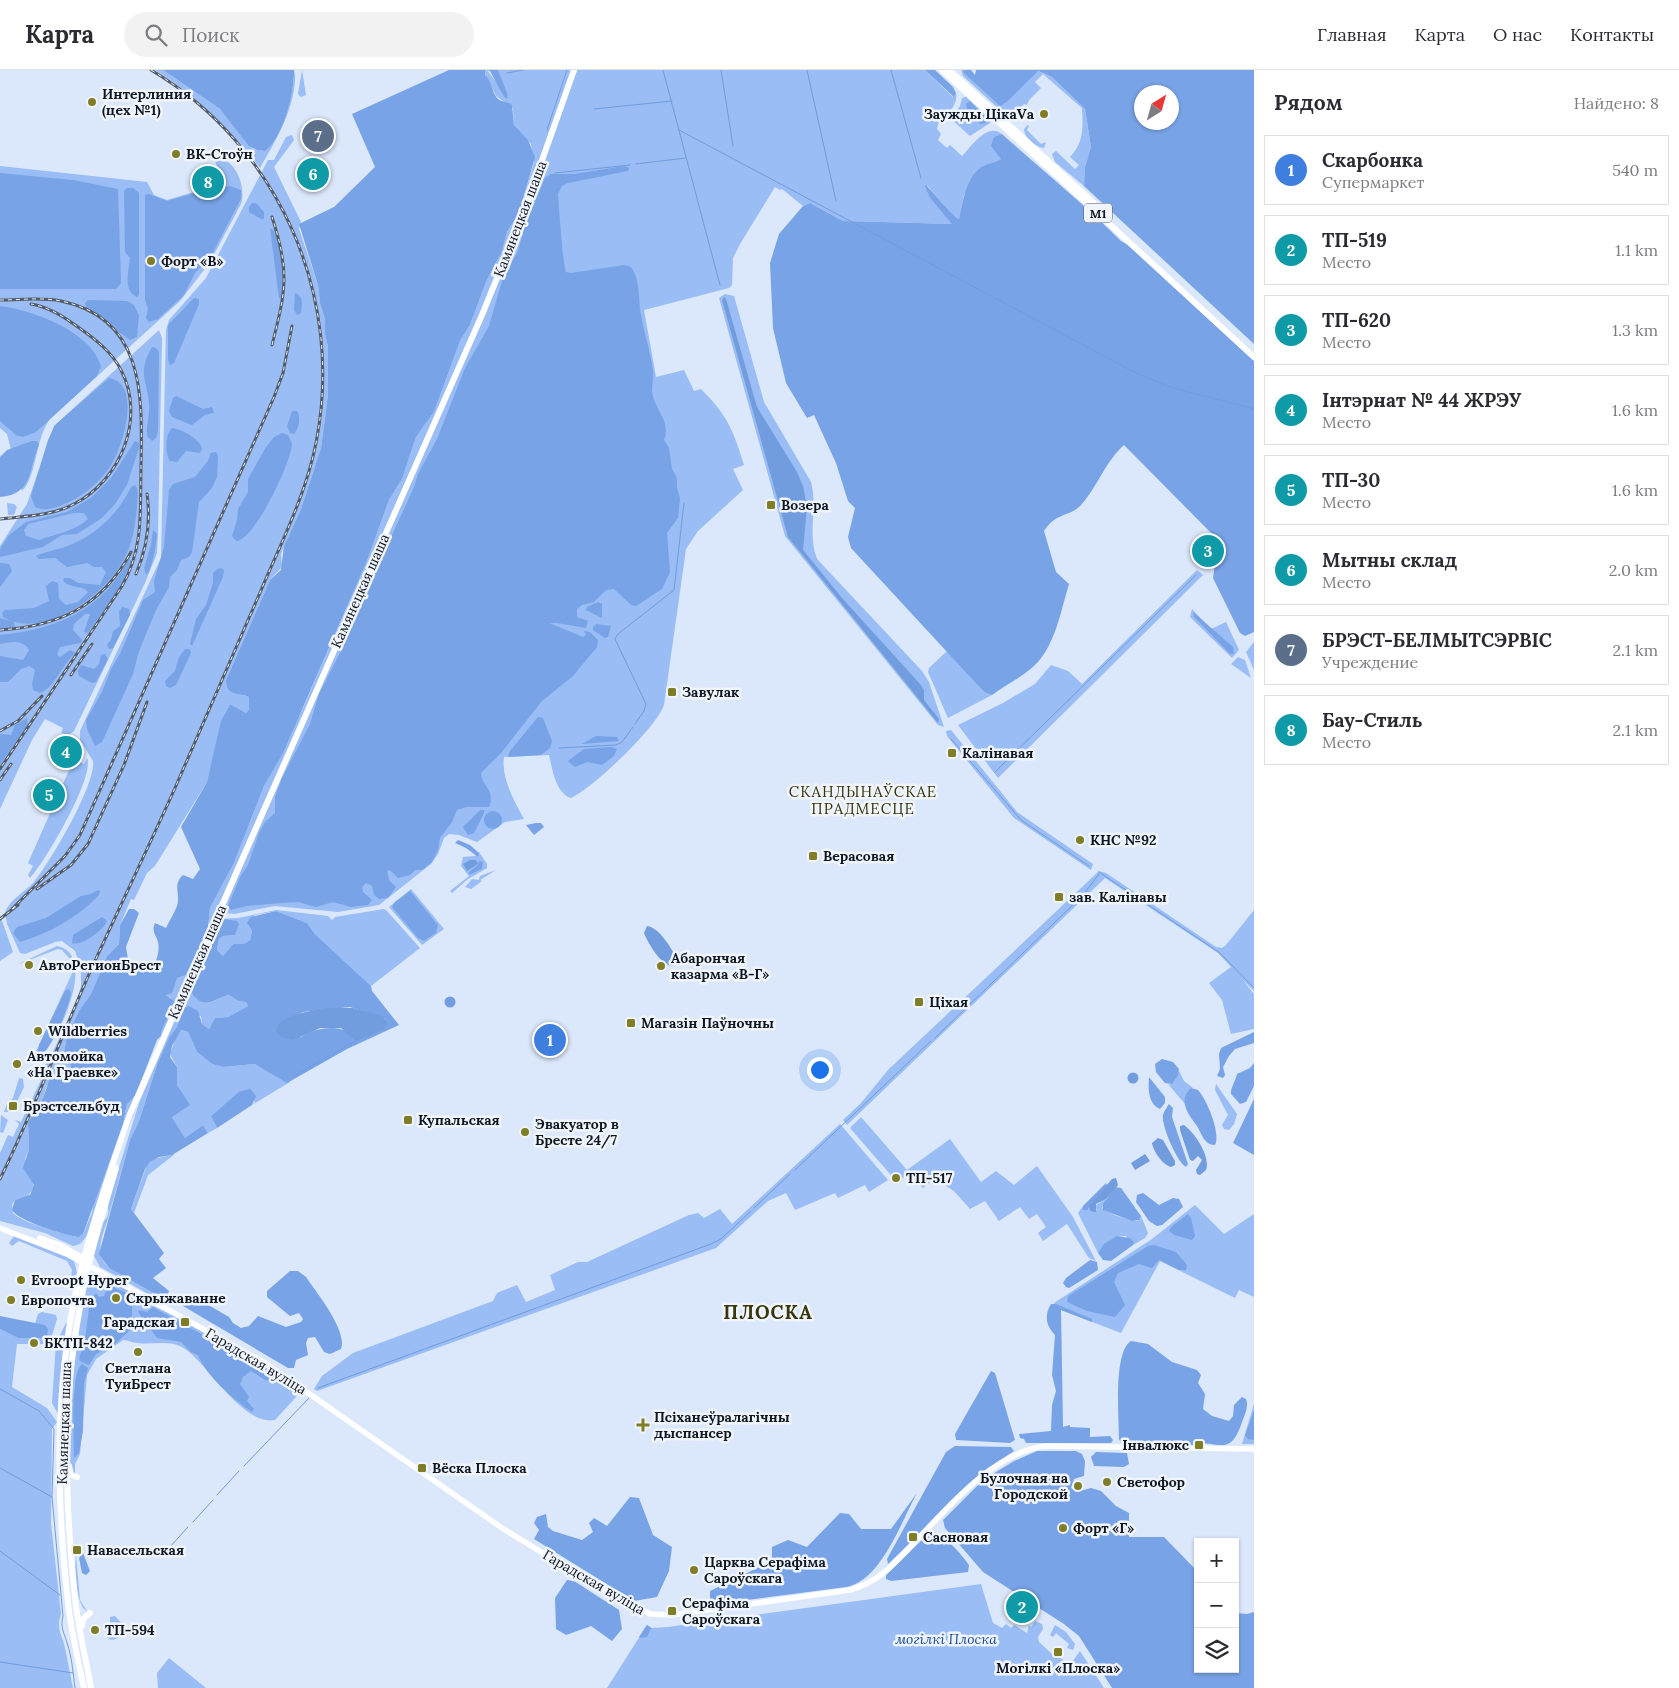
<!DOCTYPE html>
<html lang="ru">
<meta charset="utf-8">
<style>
body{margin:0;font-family:Lora,serif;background:#f2f2f3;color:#2b2b33}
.controls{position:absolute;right:15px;bottom:15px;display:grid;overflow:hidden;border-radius:0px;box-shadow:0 1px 4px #0004}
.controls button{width:45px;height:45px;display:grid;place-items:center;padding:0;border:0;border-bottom:1px solid #e1e1e2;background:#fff;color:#2b2b33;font:25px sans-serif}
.compass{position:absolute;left:1134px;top:15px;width:45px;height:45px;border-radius:50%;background:#fff;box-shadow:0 1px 4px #0004;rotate:37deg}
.you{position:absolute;left:819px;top:999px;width:18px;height:18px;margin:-12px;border:4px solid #fff;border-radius:50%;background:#1a73e8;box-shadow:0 0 0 8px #1a73e833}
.badge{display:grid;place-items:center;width:32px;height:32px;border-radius:50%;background:#ea580c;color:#fff;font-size:16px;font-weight:700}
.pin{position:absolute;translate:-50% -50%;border:2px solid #fff;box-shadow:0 1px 5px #0006}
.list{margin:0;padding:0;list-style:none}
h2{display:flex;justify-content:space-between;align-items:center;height:65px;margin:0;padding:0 20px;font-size:21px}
h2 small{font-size:16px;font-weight:400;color:#7c7c81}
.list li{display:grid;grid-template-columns:32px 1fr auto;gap:15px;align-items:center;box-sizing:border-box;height:70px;margin:0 10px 10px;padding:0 10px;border:1px solid #e1e1e2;border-radius:0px}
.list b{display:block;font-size:19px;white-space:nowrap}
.list p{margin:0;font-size:16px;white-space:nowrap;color:#7c7c81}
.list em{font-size:16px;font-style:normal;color:#7c7c81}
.icon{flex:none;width:28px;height:28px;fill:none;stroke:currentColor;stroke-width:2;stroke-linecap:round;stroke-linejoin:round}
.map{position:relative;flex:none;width:1254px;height:1618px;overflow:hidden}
header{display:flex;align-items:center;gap:30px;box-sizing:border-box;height:70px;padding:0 25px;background:#fff;border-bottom:1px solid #e1e1e2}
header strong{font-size:24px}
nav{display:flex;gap:28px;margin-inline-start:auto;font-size:18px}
.search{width:350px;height:45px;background:#f2f2f3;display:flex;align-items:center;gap:12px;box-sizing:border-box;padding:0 18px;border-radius:28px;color:#7c7c81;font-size:19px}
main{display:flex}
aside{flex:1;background:#fff}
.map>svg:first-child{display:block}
.green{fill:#99bdf4}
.forest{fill:#78a3e7;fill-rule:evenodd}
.water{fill:#719cde}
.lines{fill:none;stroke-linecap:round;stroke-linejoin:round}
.stream{stroke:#719cde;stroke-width:1}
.secondary{stroke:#fff;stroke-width:5.5}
.primary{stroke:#fff;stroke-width:6}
.trunk{stroke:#fff;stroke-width:6}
.rail-casing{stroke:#535c6a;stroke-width:3}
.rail{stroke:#f0f4fb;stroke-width:1;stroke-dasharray:4;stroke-linecap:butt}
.poi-dot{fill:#7f7e27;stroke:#f0f4fb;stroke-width:2}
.labels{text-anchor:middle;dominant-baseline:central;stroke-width:5;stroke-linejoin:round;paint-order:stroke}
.shield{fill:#f0f4fb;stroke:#535963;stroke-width:1}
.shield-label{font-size:12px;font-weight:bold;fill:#101722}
.poi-label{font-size:14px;font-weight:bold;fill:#101722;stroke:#f0f4fb;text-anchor:start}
.street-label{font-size:14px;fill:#101722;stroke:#f0f4fb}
.park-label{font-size:14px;font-style:italic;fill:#154998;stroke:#f0f4fb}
.neighbourhood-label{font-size:15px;letter-spacing:1px;fill:#36360c;stroke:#f0f4fb}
.district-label{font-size:19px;font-weight:bold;letter-spacing:1px;fill:#36360c;stroke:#f0f4fb}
</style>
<header>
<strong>Карта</strong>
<div class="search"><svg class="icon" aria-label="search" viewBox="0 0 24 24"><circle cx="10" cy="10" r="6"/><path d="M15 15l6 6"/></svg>Поиск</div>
<nav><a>Главная</a><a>Карта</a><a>О нас</a><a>Контакты</a></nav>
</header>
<main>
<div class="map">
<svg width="1254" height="1618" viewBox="0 0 1254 1618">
<rect width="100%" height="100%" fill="#dbe7fb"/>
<path class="green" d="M 155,0 L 163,0 L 220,39 L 253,79 L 265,81 C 280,71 291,33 293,15 C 294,10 294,4 295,0 C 297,36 277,68 260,98 C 231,59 196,26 155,0 Z
M 302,0 L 306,25 L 301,27 L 298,24 Z
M 487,0 L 500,17 L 503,26 L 508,28 L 498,0 L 571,0 L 542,87 L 481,241 L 185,912 L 86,1167 L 80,1174 L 73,1176 L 45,1163 L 0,1151 L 0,1083 L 8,1065 L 13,1067 L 19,1054 L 15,1050 L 21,1052 L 41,1010 L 35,1007 L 50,988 L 75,935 L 81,916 L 81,898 L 75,881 L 62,871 L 55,872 L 25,884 L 20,883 L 7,854 L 5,842 C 10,829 25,822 34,812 C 50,792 96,715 93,691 L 80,670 L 80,661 L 161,488 L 166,260 L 169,250 L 206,208 L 268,90 L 274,90 L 286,67 L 292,65 L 294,70 L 274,97 L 301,152 L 299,159 L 318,215 L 320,233 L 325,249 L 325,264 L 328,277 L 328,325 L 321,378 L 301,439 L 284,476 L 281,484 L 282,497 L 270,510 L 226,610 C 226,626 239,622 249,627 L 249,641 L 246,643 L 230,634 L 225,643 L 207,712 L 155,796 L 147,803 L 134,830 L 131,829 L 120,855 L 119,874 L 107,886 L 91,924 L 80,939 L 67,966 L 63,988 L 70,994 L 71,998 L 66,1003 L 56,1003 L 46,1017 L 43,1028 L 28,1052 L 29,1079 L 25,1089 L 34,1117 L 28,1126 L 15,1130 L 12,1135 L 13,1143 C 24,1154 60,1162 76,1167 L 83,1164 L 92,1143 L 94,1127 L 123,1054 L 127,1034 L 141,1014 L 160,968 L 161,959 L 170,945 L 171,928 L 166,925 L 177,908 L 186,905 L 208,858 L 210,838 L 234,793 L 264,716 L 304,636 L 367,491 L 389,430 L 402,409 L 416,367 L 434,342 L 460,271 L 470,255 L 486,212 L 499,187 L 507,162 L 519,143 L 534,92 L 531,74 L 514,55 L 513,38 L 496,26 L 485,5 Z
M 577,0 L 925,0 L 953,27 L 956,23 C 959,36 945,45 938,54 L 937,59 L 941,64 L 938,70 L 947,78 L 950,75 L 962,86 C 972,76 987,52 1002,64 L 997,66 L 1001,89 L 995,94 L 984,95 L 964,125 L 959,149 C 951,146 934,123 927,115 L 930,128 L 953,154 L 843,151 L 810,133 L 803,136 L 782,119 L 780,120 L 775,117 L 740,174 L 733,188 L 732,215 L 729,218 L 644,240 L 656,307 L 684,300 L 694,321 L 701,319 C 728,346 733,360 744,395 L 733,399 L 743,420 L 698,461 L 686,479 L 664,635 C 656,658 594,717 571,728 C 556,724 552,698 549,685 L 504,687 C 501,708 514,731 524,749 L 505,752 L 477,772 L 459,765 L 449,764 L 444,768 L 438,784 L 431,794 L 379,835 L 338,842 L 275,836 L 234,844 L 226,843 L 225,837 L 522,154 Z
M 961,0 L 964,0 L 963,2 L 1008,31 L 1037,1 L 1052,7 L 1085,39 L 1091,77 L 1085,97 L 1084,116 L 1055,92 L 1052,84 L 1056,81 L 1075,99 L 1079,95 L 1070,87 C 1084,72 1083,58 1082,38 L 1043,4 L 1035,12 L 1041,18 L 1029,30 L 1027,35 L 1024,34 L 1016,43 L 1022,50 L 1012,51 L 963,6 Z
M 966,27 L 991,50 L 990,53 L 970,66 L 951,49 L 960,36 L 962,28 Z
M 1028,55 L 1029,56 L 1027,60 L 1041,74 L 1046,72 L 1044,78 C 1035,77 1024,67 1024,59 Z
M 221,89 C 238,93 246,120 241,134 L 210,192 L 180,231 L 50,349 C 35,369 37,406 22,421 L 7,364 L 0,358 L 0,96 L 147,112 L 154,125 L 167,130 L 217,115 L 214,103 L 219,101 L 215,91 Z
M 725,224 L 734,226 L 764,332 L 811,412 C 818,438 807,464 817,489 L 922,601 L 929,612 L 944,657 L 938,655 L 785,466 L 719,228 Z
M 159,260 L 162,268 L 158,463 L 157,483 L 145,513 L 74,661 L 69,665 L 61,663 L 63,658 L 45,649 L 32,670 L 0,739 L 0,476 L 27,434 L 54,356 Z
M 7,433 L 14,434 L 17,437 L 14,445 L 8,445 Z
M 1197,500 L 1203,505 L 998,708 L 958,655 L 1003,633 L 1035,614 L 1051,595 L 1068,601 L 1082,614 Z
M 1192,539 L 1211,559 L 1226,552 L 1239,580 L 1232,588 L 1190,547 Z
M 1254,572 L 1254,600 L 1246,582 Z
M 947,581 L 984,622 L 992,625 L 948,648 L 928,602 L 929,598 Z
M 1238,587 L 1245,590 L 1251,608 L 1231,594 Z
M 951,660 L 1017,742 L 1093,794 L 1091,800 L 1014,748 L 947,666 L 946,661 Z
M 87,688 C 95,707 45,792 30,808 L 28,805 L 33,796 L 28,793 L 74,689 L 84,694 Z
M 479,782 L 487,794 L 487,798 L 468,809 L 452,823 L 450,821 L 469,806 L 461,796 L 463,787 L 475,786 Z
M 496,800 L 480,810 L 482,811 L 471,819 L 465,817 L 472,809 L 479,810 L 480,806 Z
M 1099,801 L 1106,803 L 1216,877 L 1222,878 L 1226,875 L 1254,840 L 1254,921 L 1242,909 L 1254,924 L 1254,959 L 1231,964 L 1222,930 L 1209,913 L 1231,897 L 1218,883 L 1105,808 L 847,1055 L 843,1050 L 861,1033 L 888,1000 Z
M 411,819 L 444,859 L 422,875 L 389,837 Z
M 384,839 L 387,841 L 420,878 L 371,916 L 315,864 L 307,853 L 276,841 L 255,845 L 248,855 L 252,861 L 250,870 L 244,874 L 233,874 L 223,886 L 217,880 L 219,869 L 223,866 L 235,865 L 224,849 L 220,852 L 192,916 L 193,924 C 208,942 213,928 229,925 L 238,931 L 246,932 L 248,936 L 228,947 L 215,948 L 209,959 L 202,954 L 201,946 L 181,943 L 179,954 L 157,995 L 139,1051 L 130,1070 L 107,1152 C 101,1168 95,1185 109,1198 L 158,1226 L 171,1228 L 164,1231 L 159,1230 L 100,1197 L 93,1184 L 103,1152 C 110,1145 108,1143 108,1133 L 139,1033 L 219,849 L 238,848 L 276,840 L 328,846 L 332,850 L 335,847 Z
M 0,845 L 13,882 L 0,891 Z
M 57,876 C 100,884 57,974 38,990 L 35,988 L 35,984 L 74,899 L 71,890 L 62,880 L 58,879 L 16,895 Z
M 181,960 L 188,962 L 197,982 L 212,994 L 223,997 L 255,994 L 290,1012 L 252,1035 L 255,1032 L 242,1020 L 211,1046 L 217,1058 L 208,1063 L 203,1055 L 185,1068 L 172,1047 L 181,1022 L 177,1015 L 177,997 L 170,984 L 177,964 Z
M 1179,1001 L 1184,1011 L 1193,1018 L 1191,1018 L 1185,1034 L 1168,1014 L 1170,1015 Z
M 19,1008 L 23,1009 L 24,1017 L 12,1042 L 4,1042 L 7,1034 L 13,1028 Z
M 1216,1014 L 1237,1044 L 1234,1054 L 1229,1060 L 1224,1059 L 1222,1055 L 1228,1045 L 1215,1020 Z
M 1,1045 L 8,1050 L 3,1063 L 0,1062 Z
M 861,1047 L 907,1100 L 950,1069 L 981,1112 L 996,1101 L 1014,1115 L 1037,1096 L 1073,1147 L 1096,1191 L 1089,1188 L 1067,1154 L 1043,1171 L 1038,1163 L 1046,1157 L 1037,1144 L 1029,1149 L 1020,1137 L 999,1151 L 985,1131 L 970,1139 L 954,1121 L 940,1112 L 935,1114 L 930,1112 L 923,1118 L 919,1114 L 916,1116 L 907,1105 L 897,1112 L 850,1058 Z
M 840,1054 L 888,1110 L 869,1122 L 865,1115 L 838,1128 L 835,1123 L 795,1140 L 786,1123 L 768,1131 L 716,1178 L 317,1321 L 314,1319 L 322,1306 L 353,1283 L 493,1231 L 497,1223 L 517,1215 L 526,1232 L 555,1220 L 550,1205 L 578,1192 L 587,1192 L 689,1145 L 698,1143 L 704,1148 L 720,1139 L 732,1154 Z
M 175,1084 L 148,1105 L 134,1143 L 131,1139 L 147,1095 L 154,1089 Z
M 1107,1128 L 1102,1138 C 1111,1145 1127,1150 1138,1151 L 1141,1146 L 1148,1163 L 1145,1168 L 1133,1175 L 1126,1166 L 1117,1166 L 1098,1183 L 1099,1185 L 1078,1143 L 1083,1136 L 1084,1140 L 1088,1138 L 1097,1140 L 1095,1136 Z
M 1195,1135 L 1224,1164 L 1254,1144 L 1254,1227 L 1239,1220 L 1235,1228 L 1160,1191 L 1121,1263 L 1061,1240 L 1054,1233 L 1152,1169 Z
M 14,1166 L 47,1176 L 74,1191 L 77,1203 L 70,1212 L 72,1200 L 67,1191 L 19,1171 L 12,1176 L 9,1173 Z
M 96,1205 L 100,1205 L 139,1226 L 139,1229 L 180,1249 L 182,1253 L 190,1255 L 271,1300 L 297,1317 L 299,1320 L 296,1327 L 275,1350 C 240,1356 207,1289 180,1276 C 166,1270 152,1275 138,1273 C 132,1273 129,1270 123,1270 L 96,1289 L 87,1305 L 80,1384 L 75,1394 L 75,1405 C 67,1394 71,1380 70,1368 C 69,1316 78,1266 87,1215 L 91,1208 Z
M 42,1242 L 56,1245 L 57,1249 L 50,1272 L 46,1274 L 17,1274 L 12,1317 L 47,1338 L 57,1352 L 52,1359 L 51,1453 L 61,1544 C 56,1561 62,1563 65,1578 C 68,1591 70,1605 73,1618 L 0,1618 L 0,1259 L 18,1268 L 45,1255 L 35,1254 L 38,1244 Z
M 66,1253 L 68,1253 L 58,1344 L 52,1333 L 56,1273 Z
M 1254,1334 L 1254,1374 L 1242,1374 Z
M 76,1486 L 80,1530 L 87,1541 C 76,1536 74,1497 76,1486 Z
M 981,1514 L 993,1553 L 1002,1558 L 1006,1554 L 1011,1558 L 1014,1555 L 1027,1563 L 1029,1555 L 1031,1557 L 1035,1551 L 1042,1554 L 1043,1559 L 1038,1567 L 1039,1572 L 1052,1584 L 1054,1583 L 1070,1595 L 1080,1581 L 1104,1618 L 607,1618 L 647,1555 L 652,1558 L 668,1557 Z
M 115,1546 L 124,1556 L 125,1566 L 112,1570 L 107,1568 L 105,1559 L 110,1554 L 110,1547 Z
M 1055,1555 L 1066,1562 L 1075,1574 L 1073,1580 L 1067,1578 L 1069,1574 L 1056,1563 L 1053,1567 L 1050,1565 Z
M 169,1588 L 206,1618 L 158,1618 L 157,1603 Z"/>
<path class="forest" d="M 163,0 L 294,0 C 295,21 283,69 265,81 L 257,80 L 249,76 L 220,39 Z
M 449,0 L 498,0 L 507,23 L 508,29 L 504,27 L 490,1 L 486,0 L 485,5 C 492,11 491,21 497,28 C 502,33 507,31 512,35 L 514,55 L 528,70 L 535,87 L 519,143 L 507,162 L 501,183 L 486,212 L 470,255 L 460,271 L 434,342 L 416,367 L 402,409 L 389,430 L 367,491 L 283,683 L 264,716 L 234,793 L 210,838 L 208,858 L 186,905 L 177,908 L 172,923 L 166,925 L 174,931 C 173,945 161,954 161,966 L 157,970 L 136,1024 L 127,1034 L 123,1054 L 83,1164 L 78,1167 C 65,1165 18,1151 12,1140 L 15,1130 L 30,1125 L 34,1115 L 23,1098 L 29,1079 L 28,1052 L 43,1028 L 51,1005 L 66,1003 L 71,998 L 70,994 L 63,988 L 67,966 L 80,939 L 91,924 L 107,886 L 119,874 L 120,855 L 129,839 L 134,839 L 139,843 L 126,877 L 128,889 L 143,897 L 152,897 C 157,893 160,878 158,872 C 156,864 151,862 155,853 L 166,858 C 169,851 174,844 177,836 C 181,824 172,815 183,805 L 193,809 L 200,799 L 181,757 L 207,712 L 221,651 L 230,634 L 246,643 L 249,640 L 249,627 C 239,622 226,627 226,610 L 270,510 L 281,500 L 284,476 L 301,439 L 321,378 L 328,325 L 328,277 L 325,264 L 325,249 L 320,233 L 318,215 L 299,154 L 334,137 L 375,97 L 352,44 Z
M 925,0 L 935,0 L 953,17 L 956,23 L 954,27 Z
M 964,0 L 971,0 L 975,5 L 976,0 L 1254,0 L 1254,274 L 1084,116 L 1085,97 L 1091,77 L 1085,39 L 1052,7 L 1038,1 L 1008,31 L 1000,36 L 963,2 ZM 1142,22 L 1172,22 L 1172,52 L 1142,52 Z
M 970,31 L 987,49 L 986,53 L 980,54 L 967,39 L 966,34 Z
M 1002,64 C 1042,100 1083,133 1121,171 L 1128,175 L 1254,291 L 1254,562 L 1245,566 L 1240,563 L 1213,508 L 1216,487 L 1224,476 L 1124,375 C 1105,392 1098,416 1081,435 C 1070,447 1056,442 1044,461 L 1056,502 L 1069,514 C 1061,540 1055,577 1034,596 C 1022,607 1006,615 992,625 L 984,622 L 851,478 L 848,467 L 855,438 L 848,431 L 836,393 L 814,345 L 807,348 L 786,313 L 773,258 L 770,193 L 779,164 L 803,136 L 810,133 L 843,151 L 952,154 L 930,128 L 925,116 L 926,115 C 934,123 952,146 959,149 C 963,132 966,106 983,96 C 989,93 994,94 1001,89 L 991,76 L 994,67 Z
M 624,96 L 629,98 L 628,101 L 568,113 L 562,116 L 558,124 C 559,135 563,197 566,202 L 571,203 L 624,195 L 631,197 C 641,211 638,229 641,245 C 644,264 651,282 653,301 C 654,308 652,314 652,320 C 653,339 672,351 664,370 L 669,378 L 672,399 L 677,408 L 677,418 L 680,428 L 678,448 L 667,463 L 670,502 L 662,519 L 636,536 L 631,535 L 614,519 L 606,520 L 594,532 L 582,535 L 577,539 L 577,547 L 588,551 L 586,558 L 557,553 L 549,553 L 583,567 L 586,565 L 584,561 L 590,562 L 598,570 L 597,577 L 573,606 L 542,631 L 501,683 L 481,703 C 481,716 496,719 489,737 L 466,737 L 457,740 L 452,752 L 440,768 L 438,780 L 432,792 L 422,800 L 415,800 L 410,805 L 398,808 L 391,801 L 387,800 L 389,810 L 396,817 L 388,828 L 379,829 L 374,825 L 372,816 L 366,813 L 362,817 L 363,822 L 372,830 L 368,835 L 351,837 L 333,832 L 316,837 L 298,832 L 281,833 L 246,836 L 231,840 L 228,836 L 241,805 L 248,795 L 259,763 L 265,752 L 275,743 L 275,727 L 282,708 L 310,654 L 319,624 L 344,575 L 354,545 L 362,534 L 366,518 L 377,498 L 414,417 L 418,404 L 437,369 L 465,298 L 489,256 L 502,211 L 518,181 L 526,152 L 545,108 L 551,104 L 574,104 Z
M 0,103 L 73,110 L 118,119 L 121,213 L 116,219 L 0,219 Z
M 230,116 L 241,120 L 241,129 L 211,186 L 195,203 L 184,225 L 158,249 L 149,252 L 146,248 L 148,239 L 145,230 L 145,125 L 149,124 L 167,131 L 209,119 Z
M 133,118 L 139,123 L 139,224 L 137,227 C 122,220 129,201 130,188 L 125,182 L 124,121 L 127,118 Z
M 252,133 L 256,133 L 264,142 L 264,149 L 261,149 L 249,142 L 249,137 Z
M 270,158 C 284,164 285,215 282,229 L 279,228 Z
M 295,223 C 304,226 302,235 301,243 L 297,245 L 294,240 Z
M 194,228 L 199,229 L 199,234 L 174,293 L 170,295 L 168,290 L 168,255 Z
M 88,230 L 127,231 L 134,235 L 139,245 L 137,267 L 130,270 L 86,238 L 85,233 Z
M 0,236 C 32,240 91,261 101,296 L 97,306 L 36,362 L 23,367 L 16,365 L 0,351 Z
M 152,277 L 156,278 L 159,282 L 158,361 L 156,368 L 152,371 L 147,366 C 146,356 150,345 149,334 C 147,308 137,304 152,277 Z
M 109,308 C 143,313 122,380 110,397 C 98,414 81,428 62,435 C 53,439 44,441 35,437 L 31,426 L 48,370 L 55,355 Z
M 176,326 L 203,339 L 212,337 L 214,343 L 205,345 L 192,355 L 172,347 L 169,341 L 173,328 Z
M 292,341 L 297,341 C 301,347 299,358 294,364 L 290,363 L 287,356 Z
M 172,358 C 181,359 201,369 202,379 L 200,383 L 186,381 L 177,392 L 170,391 C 165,383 165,364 172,358 Z
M 282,363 L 288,365 L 292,374 C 291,393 254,471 236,471 L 232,466 L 237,450 L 238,439 L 248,422 L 248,409 L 266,377 L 274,367 Z
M 32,371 L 37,371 L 39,375 C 28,399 34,424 0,427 L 0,387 L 7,380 Z
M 135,371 L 139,373 L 139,378 L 127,415 L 115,434 L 102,448 L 77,464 L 62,465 L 43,477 L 0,487 L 0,479 L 9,465 L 26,452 L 67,442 L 92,427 L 111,408 ZM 74,443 L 84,443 L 88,449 C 76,461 55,464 39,470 L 26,466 L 24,460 L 28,454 Z
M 216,382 L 218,386 L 217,407 L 212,418 L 199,432 L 192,482 L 189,487 L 181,490 L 177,500 L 170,507 L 169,517 L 156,540 L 139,581 L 133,604 L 102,672 L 95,676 L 87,659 L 86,650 L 102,622 L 111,599 L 120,584 L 143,530 L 155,522 L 154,511 L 164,477 L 169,420 L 173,414 L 195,407 L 208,391 L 211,383 Z
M 135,415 C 140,420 137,430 137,437 C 135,456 133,473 124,489 C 106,525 43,571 3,547 L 2,543 L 5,540 L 34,538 L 49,531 L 46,516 L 52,511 L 58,513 L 59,529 L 66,535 L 78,532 L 88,522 C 83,515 71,519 63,511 L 64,508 L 70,508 L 78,513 L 100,515 L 106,502 L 102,497 L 94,497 L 87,493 L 67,497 L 55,488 L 39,489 L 36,486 C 46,481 59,480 70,475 C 97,464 118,444 131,417 Z
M 153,460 L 157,464 C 156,474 153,499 146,505 L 144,498 L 151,475 Z
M 129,489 L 132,491 L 120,517 L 88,563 L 84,562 L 90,544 L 85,544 L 74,554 L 73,560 L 82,570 L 81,573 L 60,577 L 57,584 L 60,587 L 70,580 L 76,583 C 62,593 56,617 40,623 L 33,620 L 32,614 L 35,600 L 29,596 L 21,599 L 8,612 L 0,612 L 0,586 L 23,590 L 29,580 C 23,569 10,572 0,574 L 0,565 C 57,559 101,541 129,489 Z
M 0,493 L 9,494 L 12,501 L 0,517 Z
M 221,498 L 224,500 L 223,507 L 192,576 L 190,574 L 196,549 L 206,535 L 213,513 L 213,503 L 217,499 Z
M 598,532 L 602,534 L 602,548 L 586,540 L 587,537 Z
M 122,537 L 129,539 L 130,545 L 113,578 L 109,579 L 107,574 L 111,570 L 113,561 L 120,556 L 119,542 Z
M 1193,542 L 1233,577 L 1234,584 L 1230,584 L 1194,547 Z
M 0,548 L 14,552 L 15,557 L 0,559 Z
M 596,554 L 611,556 L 608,567 L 605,568 L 593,560 L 593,557 Z
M 185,579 L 190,579 L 191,583 L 176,615 L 170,618 L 166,616 L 165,611 L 175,601 L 179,587 Z
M 105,584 L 108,589 L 96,612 L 92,613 L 79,606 L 78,601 L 81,595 L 94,599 L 99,594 L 101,585 Z
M 538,647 L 543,648 L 552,671 L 550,678 L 541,685 L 509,687 L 508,686 L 510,681 Z
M 27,648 L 28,655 L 0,695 L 0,664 L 11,665 L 15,655 Z
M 596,666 L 617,667 L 619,671 L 582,674 Z
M 611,677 L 617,679 L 614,686 L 602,695 L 587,692 L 575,697 L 568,691 L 584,679 Z
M 480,740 L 484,740 L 484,743 L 474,763 L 468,765 L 463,757 Z
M484 750a9 9 0 1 1 18 0a9 9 0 1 1-18 0Z
M 536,753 L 541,753 L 544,757 L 534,765 L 526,755 Z
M 458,770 L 470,775 L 479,783 L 478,787 L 466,778 L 455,773 Z
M 479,791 L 483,792 L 482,799 L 469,805 L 469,802 L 478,795 Z
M 98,820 L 100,821 L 99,825 C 77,848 50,863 20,872 L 13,863 L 17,857 L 46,848 L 81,826 L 91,824 Z
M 410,821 L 438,855 L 436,863 L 424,871 L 418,868 L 392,837 L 395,832 Z
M 276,841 L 307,853 L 315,864 L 371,916 L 372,921 L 399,955 L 347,979 L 287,1013 L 255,994 L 223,997 L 212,994 L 197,982 L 188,962 L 181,960 L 172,976 L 170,987 L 177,997 L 177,1015 L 190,1035 L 172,1047 L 185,1068 L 203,1055 L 208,1063 L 172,1085 L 159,1087 L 150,1092 L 145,1099 L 131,1139 L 164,1183 L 159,1189 L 166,1198 L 153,1208 L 169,1221 L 167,1226 L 162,1228 L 109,1198 L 99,1184 L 130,1070 L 139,1051 L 157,995 L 169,968 L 177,957 L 184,938 L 189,936 L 198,941 L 202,954 L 209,959 L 215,948 L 228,947 L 248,936 L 246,932 L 238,931 L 229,925 C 217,927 207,940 195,927 C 191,923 191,921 192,916 L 220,852 L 224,849 L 237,851 L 239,854 L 235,865 L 223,866 L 219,869 L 217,880 L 223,886 L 233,874 L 244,874 L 250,870 L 252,861 L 247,853 L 251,847 ZM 350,937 L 386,949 L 347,962 C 337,954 311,959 301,967 L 278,954 L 303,942 Z
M 102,847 L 107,851 C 104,860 81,877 72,873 L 73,865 Z
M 68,919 L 71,922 C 69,938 52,978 39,987 L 37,984 L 39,975 L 65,921 Z
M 1254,962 L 1254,973 L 1235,979 L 1229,986 L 1223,997 L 1225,1005 L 1223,1008 L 1217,1006 L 1220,999 L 1219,984 L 1221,978 Z
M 1162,989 L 1173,992 L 1179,999 L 1178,1005 L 1172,1014 L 1165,1013 L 1156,1002 L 1155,994 Z
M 1254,993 L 1254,1016 L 1246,1032 L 1240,1034 L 1231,1024 C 1230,1019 1236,1010 1237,1004 L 1250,998 Z
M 1149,1007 L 1165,1027 L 1165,1033 L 1160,1039 C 1148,1034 1148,1018 1149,1007 Z
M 1191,1018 L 1198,1020 C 1207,1030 1221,1063 1215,1075 C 1204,1075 1202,1064 1197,1056 C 1189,1045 1177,1031 1191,1018 Z
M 250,1019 L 256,1026 L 252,1035 L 217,1058 L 211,1046 L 240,1021 Z
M 1254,1029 L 1254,1085 L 1233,1073 Z
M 1169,1034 L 1173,1038 L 1172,1047 L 1188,1094 L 1186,1097 C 1177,1092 1161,1055 1163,1045 C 1164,1041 1167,1037 1169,1034 Z
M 1106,1113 L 1107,1115 L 1087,1140 L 1083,1140 L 1083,1136 Z
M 1115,1117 L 1121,1118 L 1141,1146 L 1139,1150 L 1132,1151 L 1103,1140 L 1103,1134 Z
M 1143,1123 L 1159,1135 L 1173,1128 L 1179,1129 L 1183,1137 L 1162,1155 L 1157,1156 L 1149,1151 L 1136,1132 L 1137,1125 Z
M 1188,1144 L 1191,1148 L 1195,1166 L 1192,1170 L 1174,1165 L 1169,1161 L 1171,1157 Z
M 1117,1166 L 1130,1168 L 1134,1172 L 1133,1175 L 1111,1191 L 1103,1190 L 1098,1183 L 1104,1174 Z
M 1154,1175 L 1176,1182 L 1187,1195 L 1186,1200 L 1179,1200 L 1159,1190 L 1152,1198 L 1139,1194 L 1118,1203 L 1114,1212 L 1125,1235 L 1115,1247 L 1087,1241 L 1067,1232 L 1068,1226 L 1148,1176 Z
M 1090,1190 L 1097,1192 L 1098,1200 L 1069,1218 L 1066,1217 L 1063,1213 L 1066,1208 Z
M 290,1201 L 298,1201 L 306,1207 C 316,1222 348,1261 341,1279 L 330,1284 L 324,1282 L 315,1267 L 308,1268 L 306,1273 L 308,1285 L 296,1290 L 294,1298 L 288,1298 L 183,1236 L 183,1231 L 190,1228 L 198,1229 L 229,1247 L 233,1253 L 241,1258 L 249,1256 L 258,1246 L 286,1257 L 301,1252 L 303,1249 L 299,1243 L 290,1246 L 267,1227 L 267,1221 Z
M 111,1216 L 125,1222 L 132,1231 L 132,1246 L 129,1251 L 130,1260 L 116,1273 L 96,1284 L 89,1295 L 80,1291 L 79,1288 L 85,1270 L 90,1230 L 96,1223 L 99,1227 L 104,1226 L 107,1218 Z
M 1051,1234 L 1056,1234 L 1092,1249 L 1092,1252 L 1061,1240 L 1063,1357 L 1070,1355 L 1070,1357 L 1090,1358 L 1090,1367 L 1110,1366 L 1113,1370 L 1111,1373 L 1026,1373 L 1024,1369 L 1020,1368 L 1019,1364 L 1051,1361 L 1052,1335 L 1056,1321 L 1052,1305 L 1055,1265 C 1046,1256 1044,1245 1051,1234 Z
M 153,1237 L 228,1279 L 236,1288 C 247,1288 274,1300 279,1311 C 268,1315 260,1306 251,1301 L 243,1307 L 240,1314 L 249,1327 L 247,1331 L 254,1339 L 252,1342 C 234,1330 206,1306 198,1285 L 191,1282 L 181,1272 L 157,1268 L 138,1242 L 139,1240 L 147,1242 Z
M 0,1246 L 45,1255 L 48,1259 L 47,1268 L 18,1268 L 0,1259 Z
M 1131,1271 L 1148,1274 L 1172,1292 L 1197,1300 L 1201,1305 L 1198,1313 L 1205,1324 L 1203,1339 L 1212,1346 L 1229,1351 L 1233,1346 L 1234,1335 L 1242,1327 L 1246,1329 C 1249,1336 1245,1344 1242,1352 C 1229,1392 1215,1366 1192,1376 L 1121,1373 L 1119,1369 C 1119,1348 1113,1282 1131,1271 Z
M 82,1294 L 88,1298 L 84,1313 L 83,1361 L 79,1383 L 74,1388 C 74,1371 70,1303 82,1294 Z
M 991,1301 L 995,1303 L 1015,1370 L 1010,1373 L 956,1370 L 955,1364 Z
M 1254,1340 L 1254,1370 L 1248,1369 L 1245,1365 Z
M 955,1376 L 1011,1377 L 1014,1381 L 984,1401 L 888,1494 L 887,1489 L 946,1382 Z
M 1037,1381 L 1076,1381 L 1082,1384 L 1085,1391 L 1084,1406 L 1074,1409 L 1071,1418 L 1076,1422 L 1091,1418 L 1101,1421 L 1116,1436 L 1129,1443 L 1129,1467 L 1164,1467 L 1198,1502 L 1198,1599 L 1235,1599 L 1235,1543 L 1247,1544 L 1254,1542 L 1254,1618 L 1112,1618 L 1079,1566 L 1064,1554 L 983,1502 L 945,1458 L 943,1450 L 977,1416 L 996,1402 L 1014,1391 Z
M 1096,1382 L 1127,1383 L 1129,1394 L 1124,1397 L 1094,1396 L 1091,1387 Z
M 917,1423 C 901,1452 881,1511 846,1517 L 710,1535 L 710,1521 L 772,1491 L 772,1477 L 788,1470 L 807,1477 L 840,1443 L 849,1444 L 861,1459 L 891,1459 Z
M 630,1427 L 639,1428 L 653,1465 L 672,1477 L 669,1501 L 657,1527 L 634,1531 L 534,1469 L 539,1460 L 534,1453 L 537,1447 L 546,1444 L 548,1457 L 553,1461 L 582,1470 L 593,1462 L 589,1453 L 594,1448 L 607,1456 Z
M 933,1462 C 942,1462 963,1486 969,1495 L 968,1502 L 891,1511 L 886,1509 L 886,1505 L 928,1464 Z
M 83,1483 L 90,1501 L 86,1505 L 82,1503 L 79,1488 Z
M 567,1510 L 574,1511 L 619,1540 L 622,1559 L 612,1571 L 591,1556 L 566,1565 L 556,1559 L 555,1528 Z
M 647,1555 L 651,1558 L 647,1567 L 640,1568 L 639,1567 Z"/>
<path class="water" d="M 724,227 L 726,229 L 757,337 L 797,402 L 803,416 L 807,437 L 803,480 L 842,528 L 920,614 L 924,620 L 924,630 L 939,649 L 938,653 L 788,467 L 722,230 Z
M 470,790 L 476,790 L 478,794 L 467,801 L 463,794 Z
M 647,856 C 659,857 673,880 677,890 L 673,896 C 661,896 648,873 644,863 Z
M444.5 932a5.5 5.5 0 1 1 11 0a5.5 5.5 0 1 1-11 0Z
M 327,938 L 353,938 L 384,947 L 387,954 L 383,960 L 356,971 L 341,958 L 320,958 L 293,970 L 281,967 L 276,962 L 278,954 C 293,943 310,941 327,938 Z
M1127.5 1008a5.5 5.5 0 1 1 11 0a5.5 5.5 0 1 1-11 0Z
M 1184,1055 C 1195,1063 1211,1087 1206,1100 L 1200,1105 L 1197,1104 L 1196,1100 L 1202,1090 L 1198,1086 L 1193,1091 L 1190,1090 L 1180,1060 L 1180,1056 Z
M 1158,1068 L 1163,1070 L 1175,1091 L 1175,1095 L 1171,1097 C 1163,1095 1153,1081 1152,1073 Z
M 1145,1084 L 1150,1091 L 1135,1100 L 1131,1093 Z
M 1116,1108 L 1118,1115 L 1106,1129 L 1096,1134 L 1096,1142 L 1090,1141 L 1089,1136 L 1112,1109 Z"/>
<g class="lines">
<path class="stream" d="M 663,0 L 720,215
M 721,0 L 733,76
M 807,0 L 836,131
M 891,0 L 921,108
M 507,3 L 523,0
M 594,39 L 672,31
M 547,60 L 567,0
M 679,60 L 1136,303 L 1170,317 L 1254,339
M 636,94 L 686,88
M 555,103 L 630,95
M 635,654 L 644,641 L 646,634 L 615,569 L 618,564 L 674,520 L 684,433
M 951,669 L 1021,750 L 1089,796
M 559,678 L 616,675 L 622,672 L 633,657
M 995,702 L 1196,505
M 1099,802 L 1220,883 L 1254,918
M 1084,824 L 1099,804
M 935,968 L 1080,828
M 294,1006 L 356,971
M 795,1100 L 931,971
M 754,1138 L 790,1104
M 318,1318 L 711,1174 L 721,1169 L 751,1141
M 0,1319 L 39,1341 L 54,1359 L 52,1427 L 63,1546 C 60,1558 64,1562 67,1573 C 72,1587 73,1603 75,1618
M 244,1396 L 309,1328
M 0,1398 L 52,1427
M 217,1425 L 239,1401
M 193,1452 L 213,1430
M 169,1478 L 188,1457
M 0,1481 L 60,1525
M 0,1592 L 73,1603"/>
<path class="secondary" d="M 0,1158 L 69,1185 L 265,1293 L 502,1458 L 569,1499 L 650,1544 L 672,1545 L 850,1520 C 880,1511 893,1495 914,1473 C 948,1437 995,1381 1046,1376 L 1254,1379
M 40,1168 L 60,1175 L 88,1191"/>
<path class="primary" d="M 69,1396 L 71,1405 L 77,1407
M 82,1556 L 83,1549 L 90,1543
M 84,1618 C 78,1590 71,1561 68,1532 C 57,1439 55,1333 72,1241 C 85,1174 107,1108 130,1044 L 482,245 L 523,144 L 574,0
M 91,1618 C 86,1588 78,1558 75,1528 C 65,1432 62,1337 79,1241 C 87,1193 102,1146 116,1098"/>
<path class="trunk" d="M 942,0 L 1254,287
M 949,0 L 1107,145"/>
<defs>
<path id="rail" d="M 0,230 C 20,230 41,227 61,231 C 147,249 142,329 141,398 C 140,440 144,478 122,516 L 0,699
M 272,275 C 286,220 290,202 272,147
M 0,449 C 25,446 52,446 74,434 C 121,410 146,348 121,300 C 112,282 95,269 78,257 C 64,247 49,237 31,234
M 136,504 C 147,478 151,452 147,424
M 0,560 C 60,556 102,536 131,482
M 71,605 L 92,574
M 0,661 L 18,651 L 42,626
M 0,710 L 11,694
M 37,819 L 71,795 L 88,774 L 124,695 L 147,632
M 12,839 L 65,786 L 80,765 L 274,327 L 283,303 L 292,256
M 0,849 L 18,835
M 0,1109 C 35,1038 62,964 94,893 C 121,834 149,776 175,718 C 204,651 233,585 262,518 C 282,471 306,424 316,373 C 345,227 279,76 151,0"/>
</defs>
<use href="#rail" class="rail-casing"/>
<use href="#rail" class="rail"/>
</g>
<g class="poi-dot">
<circle cx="92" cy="32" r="5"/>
<circle cx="1044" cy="44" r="5"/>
<circle cx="176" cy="84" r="5"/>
<circle cx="151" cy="191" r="5"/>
<rect x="766" y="430" width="10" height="10" rx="2.5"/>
<rect x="667" y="617" width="10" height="10" rx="2.5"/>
<rect x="947" y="678" width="10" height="10" rx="2.5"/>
<circle cx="1080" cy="770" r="5"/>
<rect x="808" y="781" width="10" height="10" rx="2.5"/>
<rect x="1054" y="822" width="10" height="10" rx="2.5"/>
<circle cx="29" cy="895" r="5"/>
<circle cx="661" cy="896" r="5"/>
<rect x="914" y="927" width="10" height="10" rx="2.5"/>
<rect x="626" y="948" width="10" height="10" rx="2.5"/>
<circle cx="38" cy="961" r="5"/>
<circle cx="17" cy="994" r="5"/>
<rect x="8" y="1031" width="10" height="10" rx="2.5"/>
<rect x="403" y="1045" width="10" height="10" rx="2.5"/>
<circle cx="525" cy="1062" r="5"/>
<circle cx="896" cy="1108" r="5"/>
<circle cx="21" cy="1210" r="5"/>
<circle cx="116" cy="1228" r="5"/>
<circle cx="11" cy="1230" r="5"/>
<rect x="180" y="1247" width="10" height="10" rx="2.5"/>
<circle cx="34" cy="1273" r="5"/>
<circle cx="138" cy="1282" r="5"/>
<path d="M640.5 1347.5h5v5h5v5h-5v5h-5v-5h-5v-5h5z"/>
<rect x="1194" y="1370" width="10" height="10" rx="2.5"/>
<rect x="417" y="1393" width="10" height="10" rx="2.5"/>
<circle cx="1107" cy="1412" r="5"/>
<circle cx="1078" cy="1416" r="5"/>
<circle cx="1063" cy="1458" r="5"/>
<rect x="908" y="1462" width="10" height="10" rx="2.5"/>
<rect x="72" y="1475" width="10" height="10" rx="2.5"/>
<circle cx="694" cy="1500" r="5"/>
<rect x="667" y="1536" width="10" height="10" rx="2.5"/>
<circle cx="95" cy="1560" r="5"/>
<rect x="1053" y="1577" width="10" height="10" rx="2.5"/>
</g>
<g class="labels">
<rect class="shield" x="1084" y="133.5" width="28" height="19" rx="4"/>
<g class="shield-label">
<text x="1098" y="143">М1</text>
</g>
<g class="poi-label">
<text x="102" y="24">Интерлиния<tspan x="102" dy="16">(цех №1)</tspan></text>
<text x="1034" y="44" text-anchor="end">Заужды ЦікаVа</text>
<text x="186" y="84">ВК-Стоўн</text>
<text x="161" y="191">Форт «В»</text>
<text x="781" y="435">Возера</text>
<text x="682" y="622">Завулак</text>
<text x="962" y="683">Калінавая</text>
<text x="1090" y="770">КНС №92</text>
<text x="823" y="786">Верасовая</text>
<text x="1069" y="827">зав. Калінавы</text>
<text x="671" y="888">Абарончая<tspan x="671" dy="16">казарма «В-Г»</tspan></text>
<text x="39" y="895">АвтоРегионБрест</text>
<text x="929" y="932">Ціхая</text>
<text x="641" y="953">Магазін Паўночны</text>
<text x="48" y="961">Wildberries</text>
<text x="27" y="986">Автомойка<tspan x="27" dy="16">«На Граевке»</tspan></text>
<text x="23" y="1036">Брэстсельбуд</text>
<text x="418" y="1050">Купальская</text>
<text x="535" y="1054">Эвакуатор в<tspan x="535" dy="16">Бресте 24/7</tspan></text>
<text x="906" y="1108">ТП-517</text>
<text x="31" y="1210">Evroopt Hyper</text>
<text x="126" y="1228">Скрыжаванне</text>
<text x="21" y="1230">Европочта</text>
<text x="175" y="1252" text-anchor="end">Гарадская</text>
<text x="44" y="1273">БКТП-842</text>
<text x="138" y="1298" text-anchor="middle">Светлана<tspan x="138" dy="16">ТуиБрест</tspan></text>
<text x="654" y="1347">Псіханеўралагічны<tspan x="654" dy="16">дыспансер</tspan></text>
<text x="1189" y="1375" text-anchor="end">Інвалюкс</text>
<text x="432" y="1398">Вёска Плоска</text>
<text x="1068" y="1408" text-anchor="end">Булочная на<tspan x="1068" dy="16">Городской</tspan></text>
<text x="1117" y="1412">Светофор</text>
<text x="1073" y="1458">Форт «Г»</text>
<text x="923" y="1467">Сасновая</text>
<text x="87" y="1480">Навасельская</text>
<text x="704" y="1492">Царква Серафіма<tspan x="704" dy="16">Сароўскага</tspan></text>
<text x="682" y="1533">Серафіма<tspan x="682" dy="16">Сароўскага</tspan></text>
<text x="105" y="1560">ТП-594</text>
<text x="1058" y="1598" text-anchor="middle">Могілкі «Плоска»</text>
</g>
<g class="street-label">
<text transform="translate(520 149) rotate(-69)">Камянецкая шаша</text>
<text transform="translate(360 521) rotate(-66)">Камянецкая шаша</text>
<text transform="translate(197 892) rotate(-66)">Камянецкая шаша</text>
<text transform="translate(256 1291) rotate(31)">Гарадская вуліца</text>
<text transform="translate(64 1353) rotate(-88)">Камянецкая шаша</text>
<text transform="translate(594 1512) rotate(30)">Гарадская вуліца</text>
</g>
<g class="park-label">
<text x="946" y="1569">могілкі Плоска</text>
</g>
<g class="neighbourhood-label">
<text x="863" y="721">СКАНДЫНАЎСКАЕ<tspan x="863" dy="17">ПРАДМЕСЦЕ</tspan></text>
</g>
<g class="district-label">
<text x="768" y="1242">ПЛОСКА</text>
</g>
</g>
</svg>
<div class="controls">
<button>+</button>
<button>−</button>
<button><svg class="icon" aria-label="layers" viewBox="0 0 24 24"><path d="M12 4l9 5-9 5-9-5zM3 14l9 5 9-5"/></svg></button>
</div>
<svg class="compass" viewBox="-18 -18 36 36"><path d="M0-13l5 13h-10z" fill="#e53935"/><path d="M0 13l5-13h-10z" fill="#7c7c81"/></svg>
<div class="you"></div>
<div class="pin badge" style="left:550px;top:970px;background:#3f7fe0">1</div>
<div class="pin badge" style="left:1022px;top:1537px;background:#0f9aa8">2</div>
<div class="pin badge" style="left:1208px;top:481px;background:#0f9aa8">3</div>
<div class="pin badge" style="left:66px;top:682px;background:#0f9aa8">4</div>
<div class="pin badge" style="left:49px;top:725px;background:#0f9aa8">5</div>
<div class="pin badge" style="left:313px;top:104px;background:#0f9aa8">6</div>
<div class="pin badge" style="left:318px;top:66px;background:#5c6f8a">7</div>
<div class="pin badge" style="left:208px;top:112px;background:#0f9aa8">8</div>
</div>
<aside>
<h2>Рядом<small>Найдено: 8</small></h2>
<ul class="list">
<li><span class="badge" style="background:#3f7fe0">1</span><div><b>Скарбонка</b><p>Супермаркет</p></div><em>540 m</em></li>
<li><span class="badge" style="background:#0f9aa8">2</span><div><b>ТП-519</b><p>Место</p></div><em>1.1 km</em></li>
<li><span class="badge" style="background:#0f9aa8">3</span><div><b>ТП-620</b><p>Место</p></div><em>1.3 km</em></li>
<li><span class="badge" style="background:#0f9aa8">4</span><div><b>Інтэрнат № 44 ЖРЭУ</b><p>Место</p></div><em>1.6 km</em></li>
<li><span class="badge" style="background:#0f9aa8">5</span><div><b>ТП-30</b><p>Место</p></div><em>1.6 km</em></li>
<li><span class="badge" style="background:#0f9aa8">6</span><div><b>Мытны склад</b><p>Место</p></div><em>2.0 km</em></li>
<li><span class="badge" style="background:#5c6f8a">7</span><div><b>БРЭСТ-БЕЛМЫТСЭРВІС</b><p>Учреждение</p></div><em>2.1 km</em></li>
<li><span class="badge" style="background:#0f9aa8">8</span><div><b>Бау-Стиль</b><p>Место</p></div><em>2.1 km</em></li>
</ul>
</aside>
</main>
